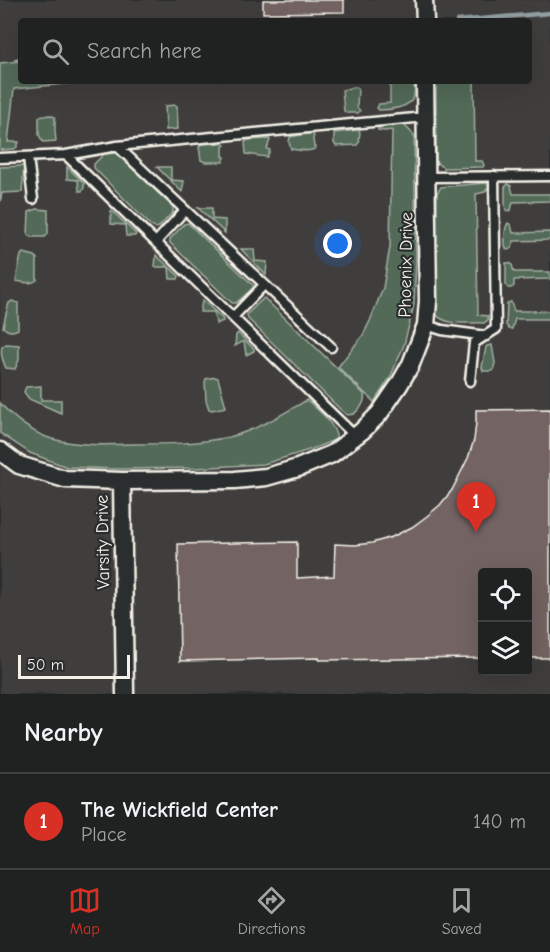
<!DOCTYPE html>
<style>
body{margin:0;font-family:"Comic Neue",sans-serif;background:#282a2a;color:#f1f3f6}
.controls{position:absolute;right:18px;bottom:18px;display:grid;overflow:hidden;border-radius:6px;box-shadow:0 6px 24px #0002}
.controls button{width:54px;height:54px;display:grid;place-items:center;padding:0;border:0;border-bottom:2px solid #3d3f40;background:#202222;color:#f1f3f6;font:30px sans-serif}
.scale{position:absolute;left:18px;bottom:15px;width:112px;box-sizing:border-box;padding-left:6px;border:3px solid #f4f1e8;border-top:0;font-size:16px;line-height:21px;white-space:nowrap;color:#f4f1e8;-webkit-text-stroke:4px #2a2d2e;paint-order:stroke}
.you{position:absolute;left:338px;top:244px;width:21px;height:21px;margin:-15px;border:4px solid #fff;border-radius:50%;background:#1a73e8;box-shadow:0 0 0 9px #1a73e833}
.badge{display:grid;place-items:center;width:39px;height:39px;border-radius:50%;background:#d93025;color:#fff;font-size:20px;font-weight:700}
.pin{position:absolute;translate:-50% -50px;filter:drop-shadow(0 2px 3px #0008)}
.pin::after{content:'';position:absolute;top:32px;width:21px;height:18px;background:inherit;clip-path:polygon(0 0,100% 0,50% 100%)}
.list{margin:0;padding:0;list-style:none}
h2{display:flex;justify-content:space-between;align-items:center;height:78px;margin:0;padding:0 24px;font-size:26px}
h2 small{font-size:20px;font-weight:400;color:#a2a4a5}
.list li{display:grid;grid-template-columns:39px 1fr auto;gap:18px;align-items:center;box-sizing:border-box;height:96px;padding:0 24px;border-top:2px solid #3d3f40}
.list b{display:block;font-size:22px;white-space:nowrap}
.list p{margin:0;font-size:20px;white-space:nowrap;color:#a2a4a5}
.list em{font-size:20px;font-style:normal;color:#a2a4a5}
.icon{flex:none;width:33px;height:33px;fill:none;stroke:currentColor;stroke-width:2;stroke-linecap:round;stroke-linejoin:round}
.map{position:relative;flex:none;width:550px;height:694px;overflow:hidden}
.search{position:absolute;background:#202222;box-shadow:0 6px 24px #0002;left:18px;right:18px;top:18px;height:66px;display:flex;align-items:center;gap:15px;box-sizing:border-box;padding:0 21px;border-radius:6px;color:#a2a4a5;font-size:22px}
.sheet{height:174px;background:#202222}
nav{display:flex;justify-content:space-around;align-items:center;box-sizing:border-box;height:84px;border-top:2px solid #3d3f40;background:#202222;font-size:16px;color:#a2a4a5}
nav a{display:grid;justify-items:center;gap:3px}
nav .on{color:#d93025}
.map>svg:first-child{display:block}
.built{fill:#403e3e;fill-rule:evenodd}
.green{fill:#526b59;stroke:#a3aea0;stroke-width:1.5}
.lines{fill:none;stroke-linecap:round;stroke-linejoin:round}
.stream{stroke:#929fa3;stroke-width:4.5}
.building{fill:#736463;stroke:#f4f1e8;stroke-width:1.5}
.service-casing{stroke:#f4f1e8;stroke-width:13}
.minor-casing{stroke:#f4f1e8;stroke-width:21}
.service{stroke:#2a2d2e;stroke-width:8}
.minor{stroke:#2a2d2e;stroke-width:16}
.labels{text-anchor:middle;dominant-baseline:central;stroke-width:4.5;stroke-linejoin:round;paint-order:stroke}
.street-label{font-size:18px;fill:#f4f1e8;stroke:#2a2d2e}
</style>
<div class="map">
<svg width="550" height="694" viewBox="0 0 550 694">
<rect width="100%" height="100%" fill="#2a2d2e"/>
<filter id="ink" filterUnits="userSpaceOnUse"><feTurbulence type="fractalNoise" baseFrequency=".0167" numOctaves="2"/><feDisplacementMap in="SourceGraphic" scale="12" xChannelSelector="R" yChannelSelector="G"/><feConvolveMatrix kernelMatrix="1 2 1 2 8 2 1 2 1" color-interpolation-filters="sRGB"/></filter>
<g filter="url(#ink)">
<path class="built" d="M 0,0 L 550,0 L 550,694 L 0,694 ZM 21,21 L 529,21 L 529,81 L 21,81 ZM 482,572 L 528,572 L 528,672 L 482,672 Z"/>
<path class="green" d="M 21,61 L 21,81 L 94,81 L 14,89 L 8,142 L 19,142 L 17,147 L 14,149 L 0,150 L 0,63 Z
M 390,81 L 414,81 C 414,86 415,92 414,96 C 411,108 389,110 379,110 L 377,108 L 379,104 L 390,103 Z
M 436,81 L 474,81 L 475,161 L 482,161 L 484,165 L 483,167 L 444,168 L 438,164 L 436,161 Z
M 354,87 L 358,88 L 357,107 L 360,111 L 358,113 L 347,113 L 344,111 L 342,90 Z
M 175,105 L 177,106 L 178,129 L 166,130 L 165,106 Z
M 49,115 L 55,117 L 55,131 L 56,141 L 43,142 L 39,135 L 39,117 Z
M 399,125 L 404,125 L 414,135 L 416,261 L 414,305 L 404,345 L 390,378 L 374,402 L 338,367 L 363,335 L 370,321 L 383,288 L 390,247 L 392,130 L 385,131 L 378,130 L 378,129 L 380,127 Z
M 358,130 L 360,132 L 359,139 L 360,141 L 357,145 L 336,146 L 334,143 L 334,133 Z
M 312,133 L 314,136 L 313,138 L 314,147 L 315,147 L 316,148 C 310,153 298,150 291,149 L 289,142 L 290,137 Z
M 269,139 L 270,140 L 267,149 L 270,150 L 267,157 L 246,154 L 245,142 L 248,140 Z
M 222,143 L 225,145 L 223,147 L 223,156 L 225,157 L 223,162 L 205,162 L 201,160 L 199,147 L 201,144 Z
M 116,153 L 173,207 L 173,212 L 159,227 L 155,228 L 151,226 L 94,168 L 94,164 L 104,154 Z
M 24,166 L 22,192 L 2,193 L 0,202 L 0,167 Z
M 67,167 L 84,183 L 84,188 L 82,191 L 79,191 L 78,180 L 67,179 Z
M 157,167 L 171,167 L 171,180 L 184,181 L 182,192 Z
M 486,183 L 489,186 L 485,192 L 476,194 L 478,315 L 488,316 L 488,320 L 484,323 C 469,322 445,327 435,313 L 437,193 L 441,187 Z
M 508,184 L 511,186 L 513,194 L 550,194 L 550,201 L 513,202 L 511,210 L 508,211 L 506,210 L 505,206 L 505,187 Z
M 198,208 L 212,208 L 212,219 L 225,220 L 225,233 Z
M 37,209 L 48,210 L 48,234 L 45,237 L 32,237 L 28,235 L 29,212 Z
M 111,211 L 112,211 L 136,234 L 135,236 L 126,236 L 125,225 L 111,224 Z
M 188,223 L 254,286 L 252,289 L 236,303 L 232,303 L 170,243 L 170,239 L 184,224 Z
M 508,223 L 511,225 L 513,233 L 550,232 L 550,240 L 514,241 L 511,249 L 508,250 L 506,249 C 504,242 504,229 508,223 Z
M 241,249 L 254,249 L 255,261 L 267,262 L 266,275 Z
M 23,253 L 35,256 L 37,258 L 37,280 C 31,285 23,282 16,281 L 21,255 Z
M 156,255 L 179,276 L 178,279 L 170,279 L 169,267 L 155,267 Z
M 506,263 L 510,263 L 512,265 L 514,272 L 550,272 L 550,279 L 514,280 L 514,286 L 511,288 L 508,288 L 506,285 Z
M 264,298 L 364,394 C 366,403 360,408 354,414 L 347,415 L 341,410 L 248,319 L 247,314 Z
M 203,300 L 223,319 L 223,321 L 216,324 L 214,312 L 200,312 L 202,301 Z
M 12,301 L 18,303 L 18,329 C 13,332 8,332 3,327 L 6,314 L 9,303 Z
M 511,302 L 514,311 L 550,311 L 550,319 L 515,319 L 512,329 L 509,329 L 506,325 L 507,303 Z
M 238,333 L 254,349 L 254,351 L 246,355 L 244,341 L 235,346 L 236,335 Z
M 6,344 L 19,345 L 19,360 L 15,369 L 6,368 C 3,361 0,354 2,347 Z
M 492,345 L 495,363 L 493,371 L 483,371 L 482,367 L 486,347 L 487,346 Z
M 215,377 L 218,378 L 226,407 L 212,410 L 209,409 L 206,400 L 205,382 L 206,379 Z
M 41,386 L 41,400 L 61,400 L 61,413 L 29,399 L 24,392 L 26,387 Z
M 307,400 C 319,411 334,422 337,439 L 312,449 L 264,464 L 195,468 L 115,469 L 67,467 L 30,453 L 0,433 L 0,403 C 13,418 32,433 52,439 C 79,446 106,445 134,444 C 165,444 198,444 229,437 C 257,430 283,414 307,400 Z"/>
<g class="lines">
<path class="stream" d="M 457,21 L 550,13
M 16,60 L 21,59"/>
</g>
<path class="building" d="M 263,0 L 344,0 L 344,12 L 263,13 Z
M 550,409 L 550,658 L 528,658 L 528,573 L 483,573 L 483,658 L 319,660 L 319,658 L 180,661 L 178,544 L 297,542 L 297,578 L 334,576 L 335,544 L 355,545 L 372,543 L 392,537 L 412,527 L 427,516 L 440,505 L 452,490 L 468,458 L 474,440 L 476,423 L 476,410 Z"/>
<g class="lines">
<defs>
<path id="service" d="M 66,155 L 117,146
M 28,157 L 33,199
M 0,158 L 66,155 L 355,436
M 427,177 L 550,176
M 156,242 L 185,210
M 233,317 L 264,285
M 426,325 L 442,330 L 486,336
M 331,347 L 117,146 L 426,117
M 470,381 L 474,343 L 496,329 L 494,176"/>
<path id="minor" d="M 424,0 L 425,21
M 0,451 L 19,465 L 65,479 L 122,481 L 235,480 L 266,477 L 298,468 L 332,454 L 362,431 L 379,414 L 399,385 L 411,364 L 426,325 L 428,301 L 425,81
M 122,481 L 125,694"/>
</defs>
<use href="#service" class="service-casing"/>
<use href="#minor" class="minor-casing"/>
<use href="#service" class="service"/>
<use href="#minor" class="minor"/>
</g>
</g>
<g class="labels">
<g class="street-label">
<text transform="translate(406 265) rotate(-89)">Phoenix Drive</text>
<text transform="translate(103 542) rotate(-91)">Varsity Drive</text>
</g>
</g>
</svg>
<div class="controls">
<button><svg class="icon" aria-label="locate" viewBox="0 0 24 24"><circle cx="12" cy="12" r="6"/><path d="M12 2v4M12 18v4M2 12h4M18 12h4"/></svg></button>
<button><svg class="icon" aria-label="layers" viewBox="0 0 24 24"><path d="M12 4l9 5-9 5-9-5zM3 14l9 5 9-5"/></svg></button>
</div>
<div class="scale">50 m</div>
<div class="you"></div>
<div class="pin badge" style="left:476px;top:532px">1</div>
<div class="search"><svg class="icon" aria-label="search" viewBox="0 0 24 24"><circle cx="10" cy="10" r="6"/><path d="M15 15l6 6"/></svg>Search here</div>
</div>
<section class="sheet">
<h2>Nearby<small></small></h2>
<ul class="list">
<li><span class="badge">1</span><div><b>The Wickfield Center</b><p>Place</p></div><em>140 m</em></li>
</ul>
</section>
<nav>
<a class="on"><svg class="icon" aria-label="map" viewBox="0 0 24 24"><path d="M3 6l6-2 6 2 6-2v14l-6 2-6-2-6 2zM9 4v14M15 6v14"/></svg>Map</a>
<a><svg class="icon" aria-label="directions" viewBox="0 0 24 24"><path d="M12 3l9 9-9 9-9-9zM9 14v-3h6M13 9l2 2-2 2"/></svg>Directions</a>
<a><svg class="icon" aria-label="saved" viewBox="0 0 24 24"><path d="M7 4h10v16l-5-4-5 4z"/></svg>Saved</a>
</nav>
